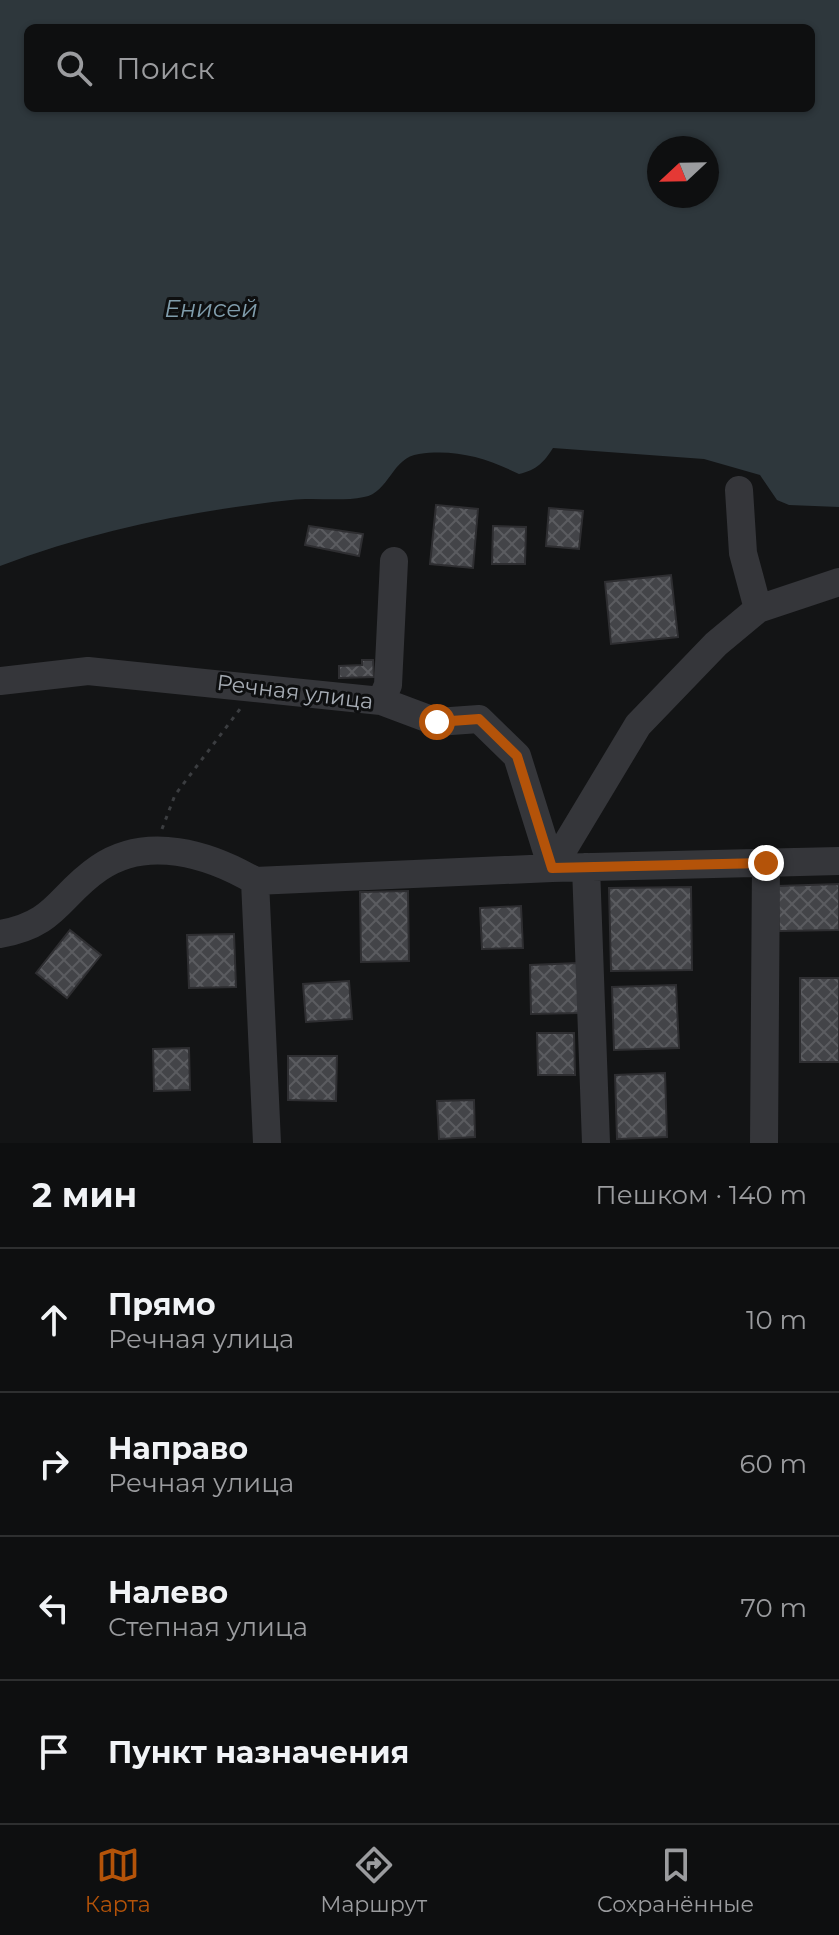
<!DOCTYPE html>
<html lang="ru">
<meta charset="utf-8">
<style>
body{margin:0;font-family:Montserrat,sans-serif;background:#171819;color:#f1f3f6}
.compass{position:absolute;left:647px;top:136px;width:72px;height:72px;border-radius:50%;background:#0e0f10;box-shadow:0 2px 6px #0004;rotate:248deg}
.stop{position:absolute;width:24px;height:24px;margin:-18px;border:6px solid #b45309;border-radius:50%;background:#fff}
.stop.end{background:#b45309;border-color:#fff;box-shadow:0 2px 8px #0008}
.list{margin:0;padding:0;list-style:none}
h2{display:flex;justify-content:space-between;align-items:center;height:104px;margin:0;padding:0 32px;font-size:34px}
h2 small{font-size:26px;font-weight:400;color:#9b9c9f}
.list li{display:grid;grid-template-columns:52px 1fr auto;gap:24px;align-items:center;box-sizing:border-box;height:144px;padding:0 32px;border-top:2px solid #2e2f30}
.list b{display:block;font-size:30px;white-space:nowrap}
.list p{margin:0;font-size:26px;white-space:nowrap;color:#9b9c9f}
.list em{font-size:26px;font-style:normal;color:#9b9c9f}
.icon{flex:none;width:44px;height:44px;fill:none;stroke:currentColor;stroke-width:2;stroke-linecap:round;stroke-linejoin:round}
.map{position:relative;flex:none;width:839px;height:1143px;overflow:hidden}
.search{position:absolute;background:#0e0f10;box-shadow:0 2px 6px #0004;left:24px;right:24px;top:24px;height:88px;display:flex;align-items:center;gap:20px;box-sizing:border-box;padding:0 28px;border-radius:12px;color:#9b9c9f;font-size:30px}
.sheet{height:680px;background:#0e0f10}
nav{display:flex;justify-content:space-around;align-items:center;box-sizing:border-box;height:112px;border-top:2px solid #2e2f30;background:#0e0f10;font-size:22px;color:#9b9c9f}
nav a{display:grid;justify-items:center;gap:4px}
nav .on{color:#b45309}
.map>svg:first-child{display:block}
.water{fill:#2e373c;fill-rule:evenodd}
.building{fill:url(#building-cross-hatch);stroke:#2e2e31;stroke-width:2}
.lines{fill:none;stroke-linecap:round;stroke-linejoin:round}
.path{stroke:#3b3d40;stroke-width:3;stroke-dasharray:4 6;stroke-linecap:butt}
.minor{stroke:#35363a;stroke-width:28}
.route{stroke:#b45309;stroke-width:10}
.labels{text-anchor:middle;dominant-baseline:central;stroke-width:6;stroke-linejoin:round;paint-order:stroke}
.street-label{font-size:22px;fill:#a6acb4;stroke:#0e0f10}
.water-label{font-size:24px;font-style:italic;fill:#809dac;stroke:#0e0f10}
</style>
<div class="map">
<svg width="839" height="1143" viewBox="0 0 839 1143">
<defs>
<pattern id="building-cross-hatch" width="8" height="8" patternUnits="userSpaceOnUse" patternTransform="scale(2)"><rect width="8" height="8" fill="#434448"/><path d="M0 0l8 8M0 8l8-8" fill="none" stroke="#5b5c60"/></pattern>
</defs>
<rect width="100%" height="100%" fill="#131415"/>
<path class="water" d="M 0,0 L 839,0 L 839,507 L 789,505 L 777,500 L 760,475 L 704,459 L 553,448 C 544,462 537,470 519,474 C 486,458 456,449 419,454 C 392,457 389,493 364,497 C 340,502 315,497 291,500 C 190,511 95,530 0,566 ZM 28,28 L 811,28 L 811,108 L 28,108 ZM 659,148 L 707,148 L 707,196 L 659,196 Z"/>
<path class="building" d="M 436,505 L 478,509 L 473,568 L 430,564 Z
M 549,508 L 583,511 L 579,549 L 546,546 Z
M 309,526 L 363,534 L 359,556 L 305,545 Z
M 493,526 L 526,527 L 525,564 L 492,564 Z
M 671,575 L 678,637 L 611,644 L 605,582 Z
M 362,660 L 373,660 L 374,677 L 339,678 L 339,666 L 362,665 Z
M 839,884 L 839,930 L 779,931 L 778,886 Z
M 691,887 L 692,970 L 611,971 L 609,888 Z
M 408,891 L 409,961 L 361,962 L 360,892 Z
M 521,906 L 523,948 L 482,949 L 480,908 Z
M 70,930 L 101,955 L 67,998 L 36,973 Z
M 234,934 L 236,987 L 189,988 L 187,935 Z
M 578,963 L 579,1013 L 531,1014 L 530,965 Z
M 800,978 L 839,978 L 839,1062 L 800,1062 Z
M 349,981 L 352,1019 L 306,1022 L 303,984 Z
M 676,985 L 679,1048 L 614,1050 L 612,987 Z
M 537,1033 L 574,1033 L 575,1075 L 538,1075 Z
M 189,1048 L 190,1090 L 154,1091 L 153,1049 Z
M 288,1056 L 337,1056 L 336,1101 L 288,1100 Z
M 665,1073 L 667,1137 L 617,1139 L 615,1075 Z
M 474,1100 L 475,1137 L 439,1139 L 437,1101 Z"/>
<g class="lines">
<path class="path" d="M 162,829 L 175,795 L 240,709"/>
<path class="minor" d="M 739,490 L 743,553 L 758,609
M 0,681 L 88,671 L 381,701 L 437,722 L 479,719 L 517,756 L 552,868
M 381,701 L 388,685 L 394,561
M 586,867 L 596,1143
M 552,868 L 638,725 L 716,644 L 758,609 L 839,582
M 0,934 C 57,924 58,896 99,868 C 147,835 209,854 255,881
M 267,1143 L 255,881 L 552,868 L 839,861
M 764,1143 L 766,863"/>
</g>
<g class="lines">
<path class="route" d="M 437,722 L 479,719 L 517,756 L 552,868 L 766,863"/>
</g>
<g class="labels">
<g class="street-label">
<text transform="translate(295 692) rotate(7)">Речная улица</text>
</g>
<g class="water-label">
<text x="211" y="308">Енисей</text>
</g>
</g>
</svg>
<svg class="compass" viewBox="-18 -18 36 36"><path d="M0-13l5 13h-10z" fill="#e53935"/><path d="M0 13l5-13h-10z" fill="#9b9c9f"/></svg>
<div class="stop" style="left:437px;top:722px"></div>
<div class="stop end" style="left:766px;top:863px"></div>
<div class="search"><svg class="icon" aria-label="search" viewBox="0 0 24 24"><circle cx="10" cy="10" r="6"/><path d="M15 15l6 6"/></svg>Поиск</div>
</div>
<section class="sheet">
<h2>2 мин<small>Пешком · 140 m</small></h2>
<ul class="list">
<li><svg class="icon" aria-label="ahead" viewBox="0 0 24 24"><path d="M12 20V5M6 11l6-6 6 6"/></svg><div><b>Прямо</b><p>Речная улица</p></div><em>10 m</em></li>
<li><svg class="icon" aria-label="right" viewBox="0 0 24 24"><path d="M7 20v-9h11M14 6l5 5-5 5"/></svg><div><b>Направо</b><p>Речная улица</p></div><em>60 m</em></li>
<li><svg class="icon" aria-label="left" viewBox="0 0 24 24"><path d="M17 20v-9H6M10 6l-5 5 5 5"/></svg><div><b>Налево</b><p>Степная улица</p></div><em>70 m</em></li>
<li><svg class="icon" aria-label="arrive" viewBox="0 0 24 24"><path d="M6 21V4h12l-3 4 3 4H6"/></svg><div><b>Пункт назначения</b></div></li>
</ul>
</section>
<nav>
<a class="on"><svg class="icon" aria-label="map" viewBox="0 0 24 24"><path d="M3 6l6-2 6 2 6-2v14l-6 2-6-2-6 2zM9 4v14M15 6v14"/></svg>Карта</a>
<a><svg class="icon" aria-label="directions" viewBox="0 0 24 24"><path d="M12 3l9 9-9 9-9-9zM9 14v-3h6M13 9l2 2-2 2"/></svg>Маршрут</a>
<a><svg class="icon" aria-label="saved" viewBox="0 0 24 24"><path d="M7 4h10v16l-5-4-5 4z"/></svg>Сохранённые</a>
</nav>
